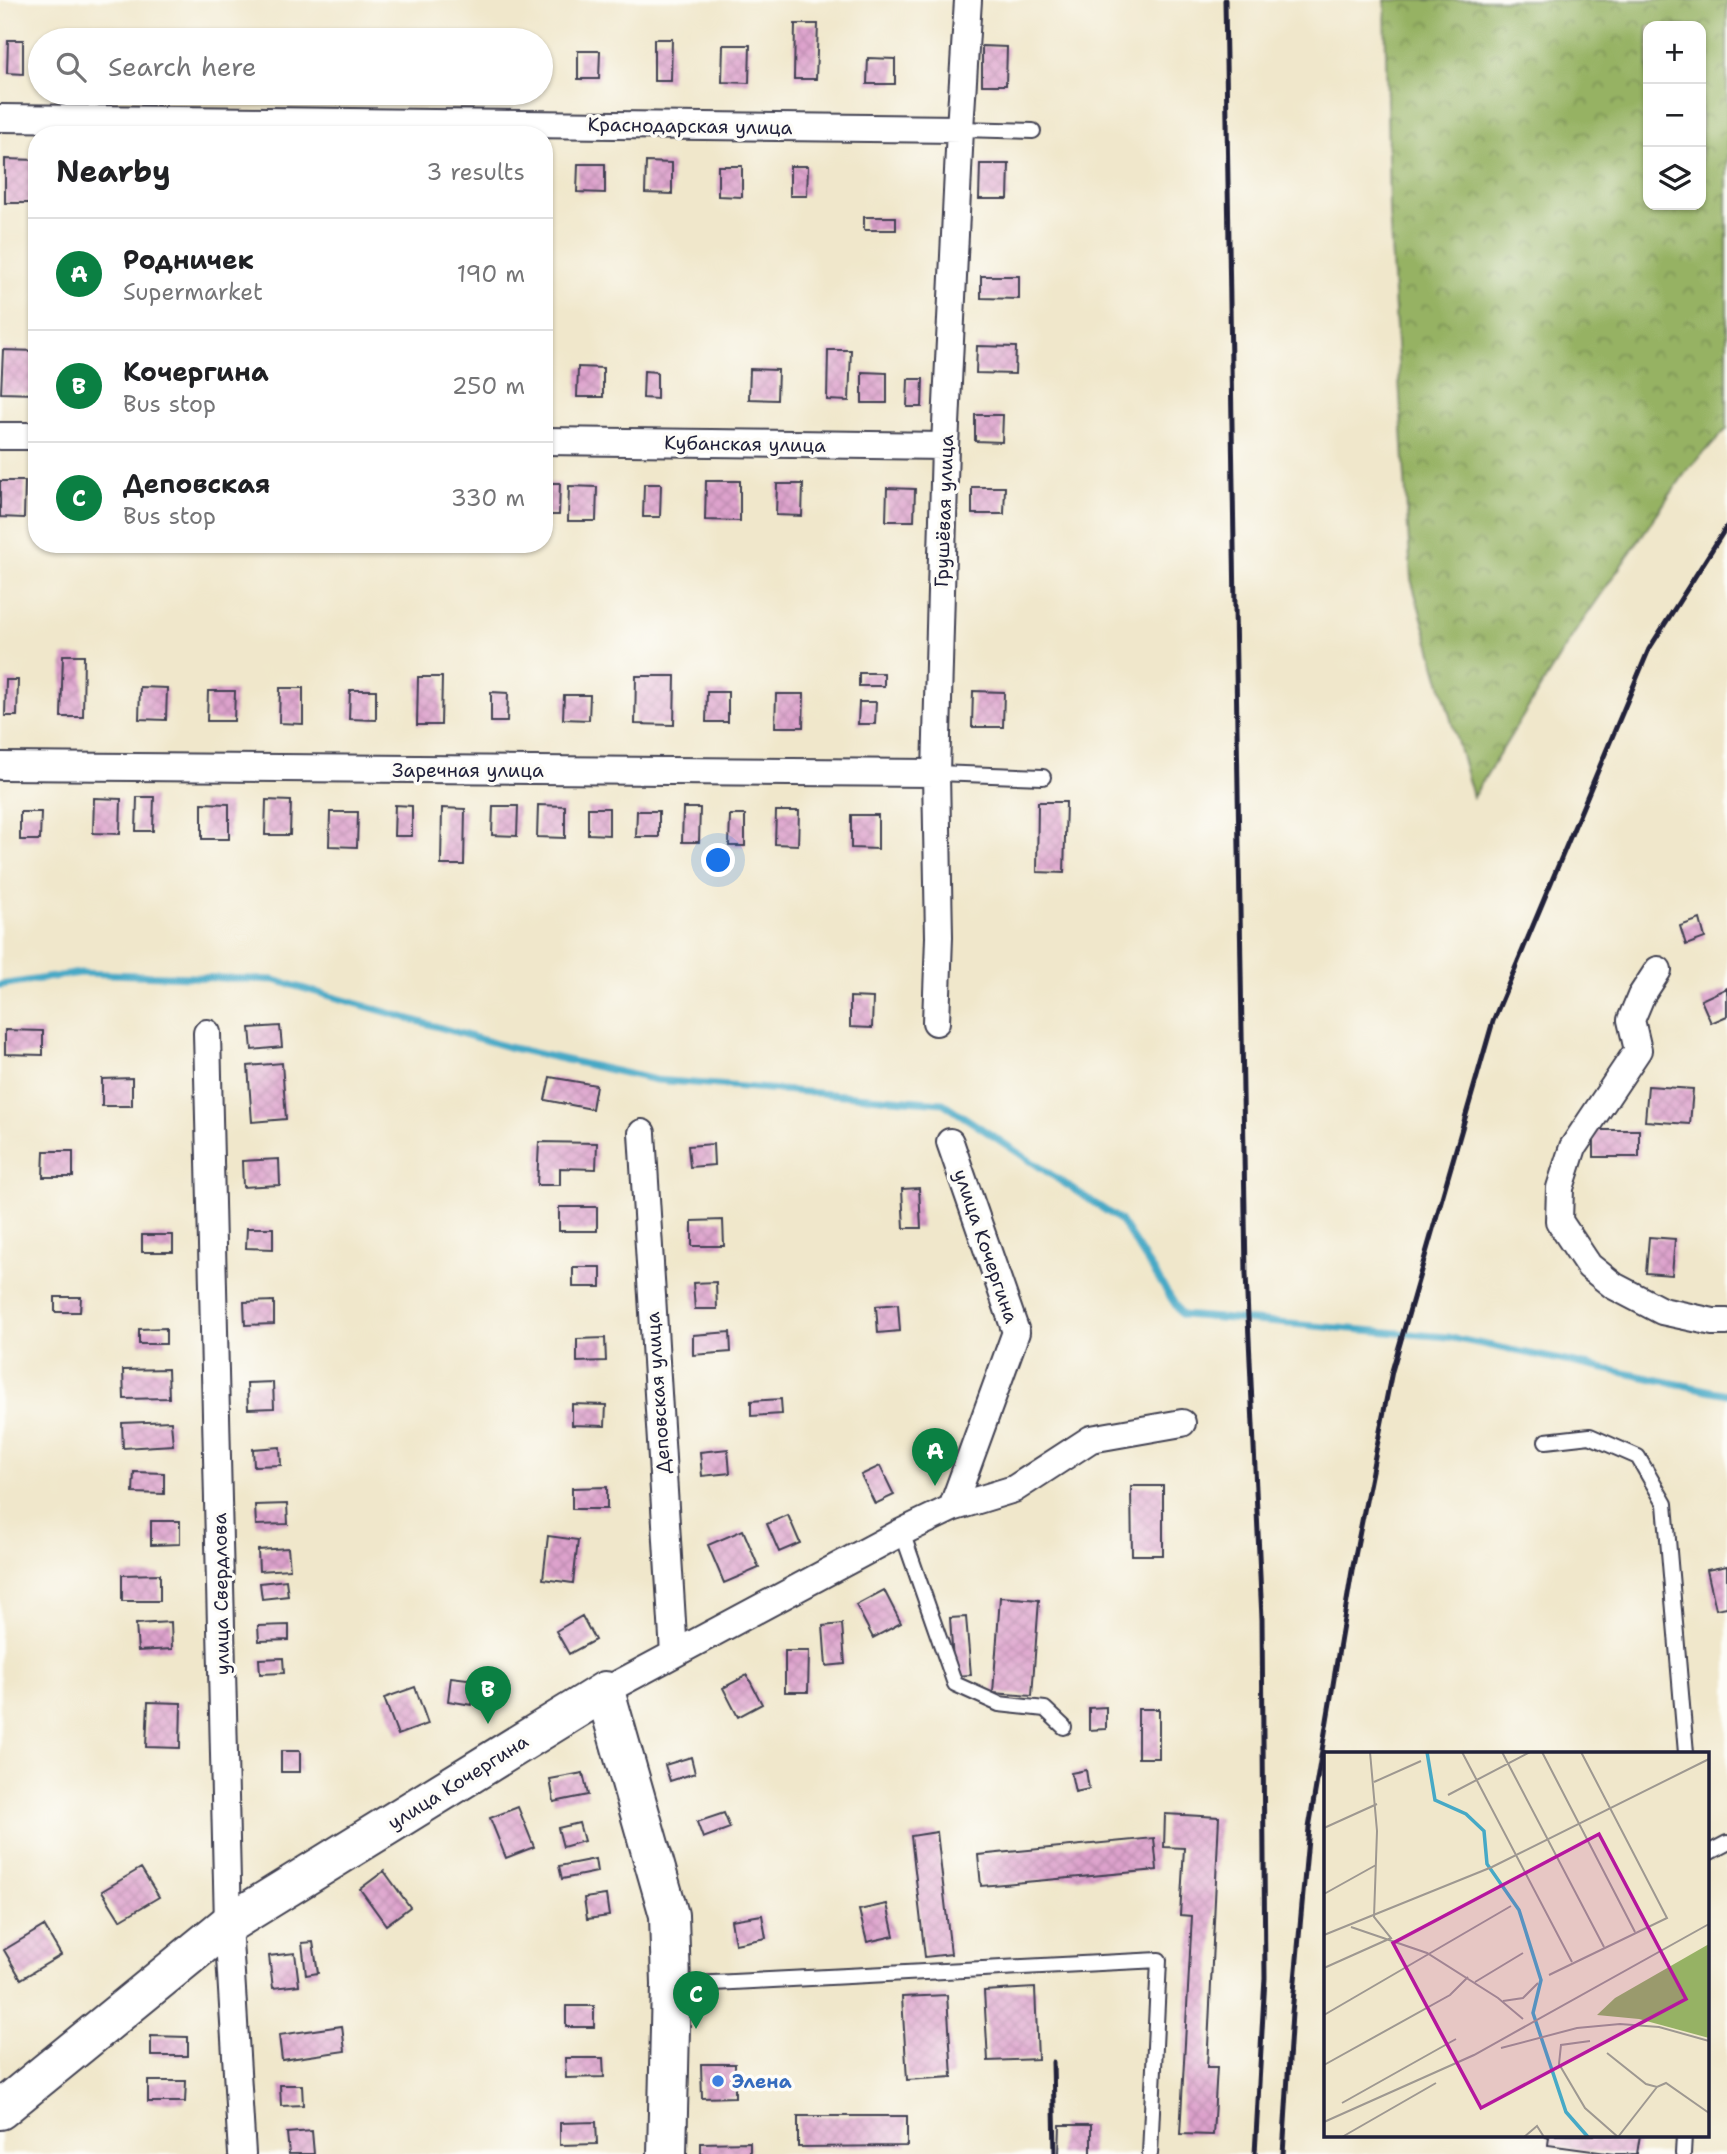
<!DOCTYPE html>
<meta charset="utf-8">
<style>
body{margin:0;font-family:"Shantell Sans",sans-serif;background:#f2f2f2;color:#202124}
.controls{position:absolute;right:21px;top:21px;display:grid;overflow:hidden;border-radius:14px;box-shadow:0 2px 5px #0004}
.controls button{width:63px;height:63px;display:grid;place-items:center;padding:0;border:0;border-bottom:2px solid #e0e0e0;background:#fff;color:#202124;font:35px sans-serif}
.you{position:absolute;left:719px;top:861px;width:24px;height:24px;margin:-18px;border:5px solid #fff;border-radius:50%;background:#1a73e8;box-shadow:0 0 0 10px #1a73e833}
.badge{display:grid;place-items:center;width:46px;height:46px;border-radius:50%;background:#0b8043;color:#fff;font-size:23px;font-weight:700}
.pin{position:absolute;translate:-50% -58px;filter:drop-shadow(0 2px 4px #0008)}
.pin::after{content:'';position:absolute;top:37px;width:24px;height:21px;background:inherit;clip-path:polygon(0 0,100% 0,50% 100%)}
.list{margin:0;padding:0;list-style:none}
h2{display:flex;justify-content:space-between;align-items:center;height:91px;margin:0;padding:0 28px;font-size:30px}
h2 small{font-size:23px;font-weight:400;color:#757577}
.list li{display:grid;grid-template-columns:46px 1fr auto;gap:21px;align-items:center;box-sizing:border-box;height:112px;padding:0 28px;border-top:2px solid #e0e0e0}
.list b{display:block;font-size:26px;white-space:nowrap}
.list p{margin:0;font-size:23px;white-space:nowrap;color:#757577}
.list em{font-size:23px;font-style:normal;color:#757577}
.icon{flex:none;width:38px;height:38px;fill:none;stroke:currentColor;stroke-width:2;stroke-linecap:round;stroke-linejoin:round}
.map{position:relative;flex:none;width:1727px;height:2154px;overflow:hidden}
.search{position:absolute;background:#fff;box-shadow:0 2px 5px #0004;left:28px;top:28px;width:525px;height:77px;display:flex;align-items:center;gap:18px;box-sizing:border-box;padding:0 24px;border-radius:38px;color:#757577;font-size:26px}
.panel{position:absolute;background:#fff;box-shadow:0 2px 5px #0004;left:28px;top:126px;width:525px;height:427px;border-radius:28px}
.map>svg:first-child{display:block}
.forest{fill:url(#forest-crowns);stroke:#5c6a50;stroke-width:2;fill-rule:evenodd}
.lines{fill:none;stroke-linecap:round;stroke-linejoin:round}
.stream{stroke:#46a9c6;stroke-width:7}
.building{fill:url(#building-cross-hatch)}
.lane-casing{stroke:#414051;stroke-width:18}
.street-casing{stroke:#414051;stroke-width:30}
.secondary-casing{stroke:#414051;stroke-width:42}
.lane{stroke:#fff;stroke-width:14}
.street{stroke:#fff;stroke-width:26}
.secondary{stroke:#fff;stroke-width:38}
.rail{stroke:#22223b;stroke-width:5}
.shop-dot{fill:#3f7fe0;stroke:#fdfcf7;stroke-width:2.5}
.labels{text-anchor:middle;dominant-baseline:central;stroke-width:7;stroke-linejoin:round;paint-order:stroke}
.street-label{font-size:19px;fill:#22223b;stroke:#fdfcf7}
.shop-label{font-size:19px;font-weight:bold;fill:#366cbe;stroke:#fdfcf7;text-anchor:start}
.inset-river{fill:none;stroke:#46a9c6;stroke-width:3.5}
.inset-road{fill:none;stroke:#9e9891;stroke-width:2}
.view{fill:#b5179e;fill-opacity:0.15;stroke:#b5179e;stroke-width:3.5}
.inset-edge{fill:none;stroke:#22223b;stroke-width:3.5}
</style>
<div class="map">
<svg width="1727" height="2154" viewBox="0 0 1727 2154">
<defs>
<pattern id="forest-crowns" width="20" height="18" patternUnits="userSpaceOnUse" patternTransform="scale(1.75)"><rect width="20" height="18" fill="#96b264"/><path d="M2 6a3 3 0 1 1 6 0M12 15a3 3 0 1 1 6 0" fill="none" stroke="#7a9054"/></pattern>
<pattern id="building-cross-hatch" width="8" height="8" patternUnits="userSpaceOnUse" patternTransform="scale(1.75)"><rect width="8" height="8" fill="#dda2cc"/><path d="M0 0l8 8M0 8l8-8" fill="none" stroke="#bd8bb0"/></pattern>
</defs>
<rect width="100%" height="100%" fill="#fdfcf7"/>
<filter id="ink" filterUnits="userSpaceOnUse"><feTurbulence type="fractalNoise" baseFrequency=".0143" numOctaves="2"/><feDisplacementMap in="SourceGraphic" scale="14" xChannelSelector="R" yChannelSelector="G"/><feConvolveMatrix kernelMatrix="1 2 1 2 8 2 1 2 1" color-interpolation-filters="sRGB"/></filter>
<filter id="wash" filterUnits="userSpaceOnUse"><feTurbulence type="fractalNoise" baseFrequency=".00686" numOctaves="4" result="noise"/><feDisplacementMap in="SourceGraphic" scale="28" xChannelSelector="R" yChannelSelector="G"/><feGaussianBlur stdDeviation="1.57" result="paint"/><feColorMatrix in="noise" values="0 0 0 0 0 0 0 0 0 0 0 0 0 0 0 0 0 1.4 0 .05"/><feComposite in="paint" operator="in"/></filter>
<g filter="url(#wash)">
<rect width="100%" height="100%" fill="#f0e7cb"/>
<path class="forest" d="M 1385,0 L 1727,0 L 1727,429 L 1688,469 L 1573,635 L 1473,797 L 1411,579 L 1389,211 ZM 1648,26 L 1701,26 L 1701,205 L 1648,205 Z"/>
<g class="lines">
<path class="stream" d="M 0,985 L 80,973 L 274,980 L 508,1047 L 656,1080 L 943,1103 L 1120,1220 L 1182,1315 L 1448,1337 L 1727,1394"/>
</g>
<g id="blocks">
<path class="building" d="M 795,24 L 818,24 L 816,79 L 794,79 Z
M 654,39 L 672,39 L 671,81 L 654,81 Z
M 8,40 L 23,40 L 23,74 L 7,73 Z
M 723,45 L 750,45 L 749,83 L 722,82 Z
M 982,46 L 1007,47 L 1006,85 L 982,85 Z
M 578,51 L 600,51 L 599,79 L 578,79 Z
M 868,58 L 895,59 L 895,84 L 867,84 Z
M 5,159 L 37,160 L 37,203 L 5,203 Z
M 646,162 L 672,163 L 672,194 L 645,193 Z
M 578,164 L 605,164 L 605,193 L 577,192 Z
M 980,164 L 1009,164 L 1008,199 L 979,199 Z
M 718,166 L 742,166 L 742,197 L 718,196 Z
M 790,166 L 808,166 L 807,196 L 790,196 Z
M 864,217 L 896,217 L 896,230 L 864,230 Z
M 981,276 L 1019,276 L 1019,299 L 981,298 Z
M 977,346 L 1016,347 L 1015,374 L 976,373 Z
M 3,350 L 37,351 L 37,394 L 1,393 Z
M 828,350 L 851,350 L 849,401 L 827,400 Z
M 578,367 L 603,368 L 603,397 L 577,397 Z
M 750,369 L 778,370 L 777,400 L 749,399 Z
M 644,371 L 657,372 L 657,399 L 643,398 Z
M 862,372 L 887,373 L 887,403 L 862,403 Z
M 908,379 L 923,379 L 922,407 L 907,407 Z
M 975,415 L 1003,415 L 1002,442 L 975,441 Z
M 0,481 L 25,481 L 24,518 L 0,517 Z
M 706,481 L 740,481 L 740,521 L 705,520 Z
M 544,483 L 560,483 L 559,515 L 544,515 Z
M 644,484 L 661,484 L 660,517 L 643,517 Z
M 777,484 L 803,484 L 802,516 L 776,515 Z
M 569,486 L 597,487 L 596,521 L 568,521 Z
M 972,487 L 1005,487 L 1004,514 L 972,514 Z
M 887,488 L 915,489 L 914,521 L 886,521 Z
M 63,655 L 84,655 L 83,717 L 61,717 Z
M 859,673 L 884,673 L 884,686 L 859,686 Z
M 636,676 L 675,676 L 674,725 L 635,724 Z
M 418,677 L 442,677 L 441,725 L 417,725 Z
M 6,680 L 18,680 L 17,716 L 5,716 Z
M 140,687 L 167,688 L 166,720 L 139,719 Z
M 280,688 L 303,688 L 303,724 L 279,723 Z
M 350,690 L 376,690 L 376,720 L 349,719 Z
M 208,691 L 235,691 L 234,721 L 207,721 Z
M 973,691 L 1004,692 L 1003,727 L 972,727 Z
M 491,692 L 508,693 L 507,722 L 491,722 Z
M 707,692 L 728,692 L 728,722 L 706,722 Z
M 776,694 L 804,694 L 803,727 L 775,727 Z
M 564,695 L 590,695 L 589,720 L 563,719 Z
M 859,702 L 876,702 L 875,724 L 858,724 Z
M 137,797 L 154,797 L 153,831 L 136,831 Z
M 94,798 L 121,799 L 120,834 L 93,833 Z
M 266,800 L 291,801 L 290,835 L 265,835 Z
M 1038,802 L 1066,802 L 1064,873 L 1037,872 Z
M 202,803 L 229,804 L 229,839 L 202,839 Z
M 395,805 L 412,806 L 412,836 L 394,836 Z
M 538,805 L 565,806 L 565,838 L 537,837 Z
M 493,806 L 518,806 L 517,836 L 492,835 Z
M 442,808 L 465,809 L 464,865 L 441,865 Z
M 588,808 L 609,808 L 609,835 L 588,834 Z
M 683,808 L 700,808 L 699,842 L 682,842 Z
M 637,811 L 659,811 L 659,837 L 636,837 Z
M 776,811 L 799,811 L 798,845 L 775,844 Z
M 20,812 L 41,812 L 40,840 L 20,840 Z
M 330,812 L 358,812 L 357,847 L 329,846 Z
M 730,815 L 745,815 L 745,846 L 729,846 Z
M 851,815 L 878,815 L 878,849 L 851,848 Z
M 1700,919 L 1705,938 L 1686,945 L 1680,926 Z
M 1727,988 L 1727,1016 L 1711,1023 L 1701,1000 Z
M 850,997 L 873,998 L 872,1028 L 850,1027 Z
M 280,1026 L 282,1047 L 252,1050 L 250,1028 Z
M 5,1030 L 43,1031 L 43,1055 L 5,1054 Z
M 282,1063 L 286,1119 L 252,1122 L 248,1066 Z
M 550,1077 L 596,1085 L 592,1109 L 545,1100 Z
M 132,1078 L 132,1106 L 102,1106 L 102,1079 Z
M 1648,1086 L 1693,1089 L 1690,1124 L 1645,1121 Z
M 1594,1130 L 1639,1130 L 1639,1157 L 1594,1157 Z
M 539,1142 L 597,1143 L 596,1169 L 560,1168 L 560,1185 L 537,1185 Z
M 713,1144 L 714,1165 L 690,1167 L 688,1146 Z
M 44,1151 L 73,1151 L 73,1177 L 43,1177 Z
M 279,1159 L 280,1185 L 243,1187 L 242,1161 Z
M 919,1188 L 921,1228 L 904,1228 L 902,1189 Z
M 559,1207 L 597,1207 L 597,1231 L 559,1231 Z
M 723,1220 L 724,1246 L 692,1246 L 692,1221 Z
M 247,1228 L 273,1228 L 273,1249 L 246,1248 Z
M 142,1235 L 173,1235 L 173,1252 L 142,1252 Z
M 1649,1237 L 1675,1239 L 1672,1275 L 1646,1273 Z
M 573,1267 L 601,1267 L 601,1287 L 573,1287 Z
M 716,1282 L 717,1309 L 695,1309 L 693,1283 Z
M 55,1297 L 81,1297 L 80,1312 L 55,1312 Z
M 274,1301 L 274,1324 L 245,1325 L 244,1302 Z
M 898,1304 L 900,1331 L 878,1333 L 876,1306 Z
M 166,1328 L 166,1344 L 139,1344 L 139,1329 Z
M 730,1332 L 731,1352 L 693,1355 L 693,1335 Z
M 605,1338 L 606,1361 L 577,1362 L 577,1339 Z
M 168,1369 L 169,1398 L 124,1399 L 123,1370 Z
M 273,1382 L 274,1408 L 248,1409 L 247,1383 Z
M 781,1399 L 782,1414 L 751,1416 L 751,1401 Z
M 572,1404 L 606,1405 L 605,1426 L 572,1425 Z
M 171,1421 L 173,1445 L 123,1448 L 122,1423 Z
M 280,1447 L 281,1465 L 254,1466 L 253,1449 Z
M 728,1449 L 730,1473 L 702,1476 L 700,1452 Z
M 880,1466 L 894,1495 L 875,1504 L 861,1475 Z
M 134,1472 L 164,1473 L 164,1494 L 133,1493 Z
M 1131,1486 L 1163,1486 L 1163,1555 L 1132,1555 Z
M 607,1487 L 607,1509 L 572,1509 L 572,1488 Z
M 287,1504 L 288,1524 L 256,1525 L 255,1505 Z
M 788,1515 L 800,1543 L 779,1552 L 767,1524 Z
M 151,1521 L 180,1521 L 180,1544 L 151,1545 Z
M 743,1530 L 759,1568 L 724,1583 L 708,1545 Z
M 548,1536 L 578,1540 L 573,1583 L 543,1579 Z
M 288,1548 L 290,1569 L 259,1571 L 258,1550 Z
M 1727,1566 L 1727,1607 L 1716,1609 L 1707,1570 Z
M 160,1574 L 160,1601 L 122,1601 L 122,1575 Z
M 286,1580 L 288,1596 L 262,1599 L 260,1583 Z
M 884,1590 L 901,1623 L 873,1638 L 856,1605 Z
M 1000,1597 L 1039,1600 L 1032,1696 L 993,1693 Z
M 582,1616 L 595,1640 L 569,1654 L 556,1631 Z
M 966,1617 L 971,1675 L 954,1676 L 950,1618 Z
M 171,1622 L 172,1649 L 138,1651 L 136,1624 Z
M 842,1624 L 845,1664 L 826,1666 L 823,1626 Z
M 289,1625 L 289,1640 L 259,1641 L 258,1626 Z
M 785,1651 L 809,1651 L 808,1692 L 785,1692 Z
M 283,1658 L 284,1673 L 260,1674 L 259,1659 Z
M 747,1675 L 762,1704 L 738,1717 L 723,1688 Z
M 451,1677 L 476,1680 L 472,1705 L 448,1701 Z
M 415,1687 L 428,1724 L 398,1735 L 384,1698 Z
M 148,1702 L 181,1703 L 180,1748 L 146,1747 Z
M 1106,1707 L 1106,1729 L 1089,1730 L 1089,1708 Z
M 1138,1709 L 1159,1709 L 1159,1758 L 1138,1758 Z
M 281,1751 L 300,1751 L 300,1772 L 281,1772 Z
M 691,1757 L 695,1773 L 670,1781 L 665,1765 Z
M 1086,1770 L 1089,1789 L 1075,1792 L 1071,1773 Z
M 583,1773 L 588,1795 L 554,1802 L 550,1779 Z
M 518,1807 L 534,1847 L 506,1858 L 490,1818 Z
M 724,1813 L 730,1828 L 703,1838 L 697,1822 Z
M 1165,1814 L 1219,1817 L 1207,2067 L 1217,2067 L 1213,2135 L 1180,2134 L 1192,1916 L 1180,1915 L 1184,1848 L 1164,1847 Z
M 579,1823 L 584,1841 L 563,1847 L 558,1828 Z
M 937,1832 L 951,1954 L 925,1957 L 911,1836 Z
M 1154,1838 L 1157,1870 L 981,1886 L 978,1855 Z
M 595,1859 L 597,1872 L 562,1879 L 559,1866 Z
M 141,1868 L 159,1897 L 120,1920 L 102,1891 Z
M 384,1871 L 410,1907 L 386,1925 L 360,1889 Z
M 606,1895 L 609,1916 L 587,1919 L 584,1898 Z
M 887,1904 L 894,1936 L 867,1942 L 859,1910 Z
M 762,1915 L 766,1938 L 735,1944 L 731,1920 Z
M 44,1926 L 61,1955 L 21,1979 L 4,1950 Z
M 313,1942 L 318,1973 L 306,1975 L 302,1943 Z
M 295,1953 L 299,1985 L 273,1988 L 269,1956 Z
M 1035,1988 L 1038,2059 L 988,2061 L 984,1991 Z
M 947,1995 L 952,2077 L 907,2080 L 902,1997 Z
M 566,2006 L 594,2006 L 594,2027 L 566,2027 Z
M 342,2026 L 345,2051 L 282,2060 L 279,2035 Z
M 151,2036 L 188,2037 L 188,2056 L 151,2056 Z
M 565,2058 L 603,2058 L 604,2077 L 566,2078 Z
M 701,2064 L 735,2064 L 735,2097 L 702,2098 Z
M 148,2081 L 186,2081 L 185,2102 L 148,2102 Z
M 280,2085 L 302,2085 L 303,2105 L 281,2106 Z
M 798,2116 L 907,2116 L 907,2146 L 798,2147 Z
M 596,2122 L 597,2144 L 560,2145 L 560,2123 Z
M 1060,2125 L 1091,2125 L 1091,2154 L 1059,2154 Z
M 312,2131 L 314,2154 L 289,2154 L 287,2133 Z
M 1542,2135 L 1640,2135 L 1637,2154 L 1614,2154 L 1548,2145 L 1549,2137 Z
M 750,2142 L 750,2154 L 701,2154 L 701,2143 Z"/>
</g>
</g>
<g filter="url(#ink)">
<use href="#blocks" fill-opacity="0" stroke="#414051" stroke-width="2"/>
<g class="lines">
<defs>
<path id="lane" d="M 960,129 L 1033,131
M 936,773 L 1043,777
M 1546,1441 L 1590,1436 L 1638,1457 L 1665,1504 L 1686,1753
M 902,1532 L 955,1684 L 999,1704 L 1045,1709 L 1064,1727
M 1708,1853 L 1727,1843
M 674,1985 L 1159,1960 L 1150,2154
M 1683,2154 L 1684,2135"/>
<path id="street" d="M 0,118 L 960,129
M 0,436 L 37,436
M 544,441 L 945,446
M 0,766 L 936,773
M 1658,970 L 1641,996 L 1631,1020 L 1638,1050 L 1573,1147 L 1560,1188 L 1559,1221 L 1589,1266 L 1614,1286 L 1662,1311 L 1713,1322 L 1727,1322
M 936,1022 L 939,937 L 936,773 L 945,446 L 960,129 L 968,0
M 207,1033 L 228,1924 L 242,2154
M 642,1133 L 674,1654
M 950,1142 L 1016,1332 L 952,1508
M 605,1691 L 902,1532 L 952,1508 L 1014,1489 L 1091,1439 L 1182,1423"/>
<path id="secondary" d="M 0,2110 L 228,1924 L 605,1691 L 669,1915 L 671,1985 L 667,2154"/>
</defs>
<use href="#lane" class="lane-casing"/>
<use href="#street" class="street-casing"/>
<use href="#secondary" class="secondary-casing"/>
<use href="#lane" class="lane"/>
<use href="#street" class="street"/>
<use href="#secondary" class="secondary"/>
<path class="rail" d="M 1225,0 L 1246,1274 L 1262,1619 L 1265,1978 L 1255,2154
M 1053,2062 L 1055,2154
M 1283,2154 L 1292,2013 L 1309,1828 L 1352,1571 L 1392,1371 L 1493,1021 L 1649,649 L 1727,526"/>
</g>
</g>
<circle class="shop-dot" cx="718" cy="2081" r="7"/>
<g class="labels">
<g class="street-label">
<text transform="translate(690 126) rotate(1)">Краснодарская улица</text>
<text transform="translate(745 444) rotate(1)">Кубанская улица</text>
<text transform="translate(944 511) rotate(-88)">Грушёвая улица</text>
<text x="468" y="770">Заречная улица</text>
<text transform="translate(986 1246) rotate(71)">улица Кочергина</text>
<text transform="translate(658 1393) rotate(-94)">Деповская улица</text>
<text transform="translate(221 1594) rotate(-91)">улица Свердлова</text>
<text transform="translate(458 1782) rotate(-32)">улица Кочергина</text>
</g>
<g class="shop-label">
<text x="732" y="2081">Элена</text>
</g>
</g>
<g transform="translate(1324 1752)">
<rect width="385" height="385" fill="#f0e7cb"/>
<path d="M 385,192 L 385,286 L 315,267 L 273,263 L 291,246 Z" fill="#96b264"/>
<path class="inset-river" d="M 103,0 L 111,48 L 142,62 L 160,79 L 163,112 L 195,158 L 217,228 L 209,261 L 242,360 L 264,385"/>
<path class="inset-road" d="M 138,0 L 248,210M 178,0 L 280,195M 218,0 L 311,180M 50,30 L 97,9M 124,43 L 206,0M 0,76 L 53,52M 0,142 L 52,113M 27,175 L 103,201 L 174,246 L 199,267M 0,183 L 168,115 L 385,7M 0,216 L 67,186 L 50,165 L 53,79 L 46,0M 225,223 L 343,166 L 257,0M 151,230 L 199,201M 179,249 L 199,246 L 214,231M 0,263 L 187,154M 266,289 L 237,293 L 235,312 L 261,356 L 294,385M 177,296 L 253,276 L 296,272 L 335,275 L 385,289M 283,301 L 322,332 L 333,335 L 342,331 L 385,361M 0,313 L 126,243 L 144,225M 18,351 L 132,287M 0,370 L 150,303 L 385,172M 18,385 L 112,331M 200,385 L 213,374 L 220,385M 294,385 L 333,335"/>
<path class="view" d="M 275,82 L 362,247 L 157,356 L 69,191 Z"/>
<rect width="385" height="385" class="inset-edge"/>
</g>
</svg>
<div class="controls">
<button>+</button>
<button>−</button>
<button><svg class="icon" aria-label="layers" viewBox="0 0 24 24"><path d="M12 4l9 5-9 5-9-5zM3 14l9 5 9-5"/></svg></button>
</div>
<div class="you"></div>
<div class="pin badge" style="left:935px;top:1486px">A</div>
<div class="pin badge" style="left:488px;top:1724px">B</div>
<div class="pin badge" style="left:696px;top:2029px">C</div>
<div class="search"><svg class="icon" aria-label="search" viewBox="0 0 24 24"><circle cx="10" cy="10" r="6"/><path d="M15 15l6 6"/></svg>Search here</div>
<section class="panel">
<h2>Nearby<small>3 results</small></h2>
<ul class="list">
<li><span class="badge">A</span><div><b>Родничек</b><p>Supermarket</p></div><em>190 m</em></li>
<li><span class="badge">B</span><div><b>Кочергина</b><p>Bus stop</p></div><em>250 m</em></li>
<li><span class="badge">C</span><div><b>Деповская</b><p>Bus stop</p></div><em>330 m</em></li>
</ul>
</section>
</div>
